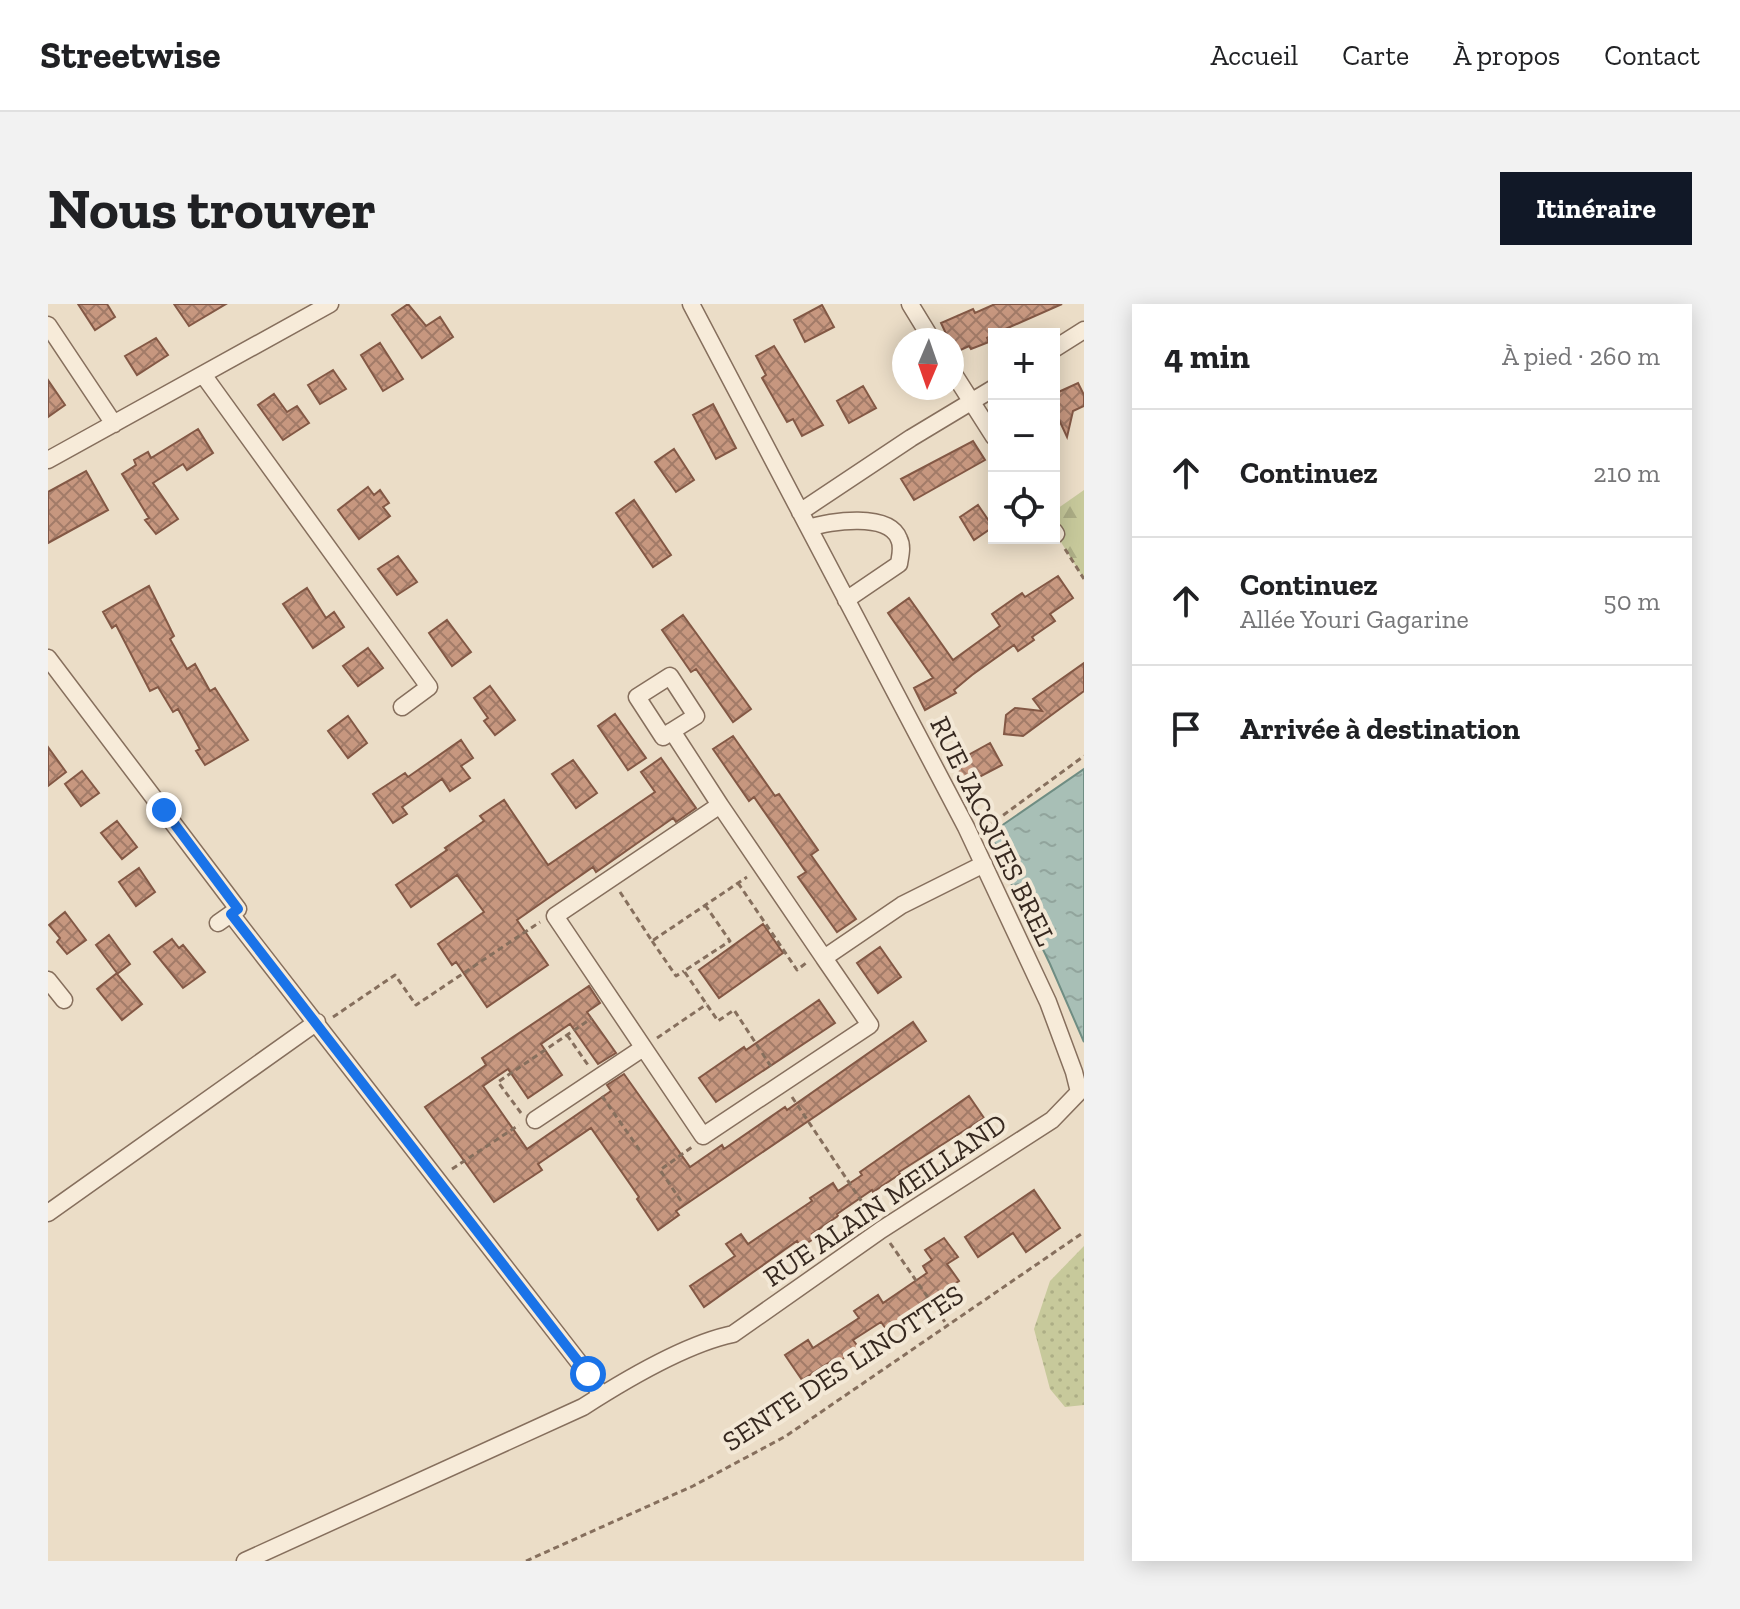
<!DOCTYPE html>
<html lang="fr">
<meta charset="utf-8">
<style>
body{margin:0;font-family:"Zilla Slab",serif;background:#f2f2f2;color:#202124}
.controls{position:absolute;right:24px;top:24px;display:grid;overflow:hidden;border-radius:0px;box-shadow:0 4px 20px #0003}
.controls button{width:72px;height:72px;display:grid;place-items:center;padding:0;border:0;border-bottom:2px solid #e0e0e0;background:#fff;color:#202124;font:40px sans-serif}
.compass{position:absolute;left:844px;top:24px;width:72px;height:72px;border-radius:50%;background:#fff;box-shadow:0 4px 20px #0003;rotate:182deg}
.stop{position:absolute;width:24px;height:24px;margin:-18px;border:6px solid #1a73e8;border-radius:50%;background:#fff}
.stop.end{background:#1a73e8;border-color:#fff;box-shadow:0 2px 8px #0008}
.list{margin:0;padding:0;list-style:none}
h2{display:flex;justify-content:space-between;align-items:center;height:104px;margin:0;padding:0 32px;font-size:34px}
h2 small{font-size:26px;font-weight:400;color:#757577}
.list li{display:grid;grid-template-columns:52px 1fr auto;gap:24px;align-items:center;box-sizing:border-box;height:128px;padding:0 32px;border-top:2px solid #e0e0e0}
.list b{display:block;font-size:30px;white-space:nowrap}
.list p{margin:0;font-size:26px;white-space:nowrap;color:#757577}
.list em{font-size:26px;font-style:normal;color:#757577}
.icon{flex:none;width:44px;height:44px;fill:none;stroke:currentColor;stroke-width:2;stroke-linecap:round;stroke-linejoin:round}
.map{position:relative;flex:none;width:1036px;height:1257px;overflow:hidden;border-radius:0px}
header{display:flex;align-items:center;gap:48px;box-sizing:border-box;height:112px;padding:0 40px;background:#fff;border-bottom:2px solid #e0e0e0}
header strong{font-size:38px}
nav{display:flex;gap:44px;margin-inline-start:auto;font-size:28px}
.intro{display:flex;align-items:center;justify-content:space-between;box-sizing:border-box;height:192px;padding:0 48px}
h1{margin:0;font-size:56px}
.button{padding:20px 36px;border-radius:0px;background:#111827;color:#fff;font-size:28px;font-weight:700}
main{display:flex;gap:48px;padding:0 48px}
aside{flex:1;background:#fff;border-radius:0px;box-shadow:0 4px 20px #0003}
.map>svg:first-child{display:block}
.grass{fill:url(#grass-dots)}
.forest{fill:url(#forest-firs)}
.water{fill:url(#water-ripples);stroke:#6f8d83;stroke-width:2}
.building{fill:url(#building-cross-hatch);stroke:#835845;stroke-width:2}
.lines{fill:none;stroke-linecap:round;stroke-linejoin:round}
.minor-casing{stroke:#866f5d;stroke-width:19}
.path{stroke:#866f5d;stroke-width:3;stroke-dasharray:6 4;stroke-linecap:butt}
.minor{stroke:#f7ebd9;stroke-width:16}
.route{stroke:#1a73e8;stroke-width:10}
.labels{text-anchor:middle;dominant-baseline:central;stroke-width:8;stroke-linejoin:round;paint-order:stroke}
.street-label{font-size:28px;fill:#372920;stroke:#f3e8d6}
</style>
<header>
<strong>Streetwise</strong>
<nav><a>Accueil</a><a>Carte</a><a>À propos</a><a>Contact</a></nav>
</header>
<div class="intro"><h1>Nous trouver</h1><a class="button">Itinéraire</a></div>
<main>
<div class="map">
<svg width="1036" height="1257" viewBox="0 0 1036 1257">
<defs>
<pattern id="grass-dots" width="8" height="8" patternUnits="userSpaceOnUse" patternTransform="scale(2)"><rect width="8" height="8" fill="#c7c99b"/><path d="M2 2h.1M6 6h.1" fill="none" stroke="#acad85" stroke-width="1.8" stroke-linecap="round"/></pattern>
<pattern id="forest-firs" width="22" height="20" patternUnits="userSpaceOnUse" patternTransform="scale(2)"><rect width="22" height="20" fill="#c7c99b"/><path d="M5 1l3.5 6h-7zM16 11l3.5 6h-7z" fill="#acad85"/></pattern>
<pattern id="water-ripples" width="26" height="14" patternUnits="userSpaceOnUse" patternTransform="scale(2)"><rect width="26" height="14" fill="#a8bfb6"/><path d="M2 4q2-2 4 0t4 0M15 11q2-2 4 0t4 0" fill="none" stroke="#91a49c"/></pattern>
<pattern id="building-cross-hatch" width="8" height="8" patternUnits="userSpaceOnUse" patternTransform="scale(2)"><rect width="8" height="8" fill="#c7977f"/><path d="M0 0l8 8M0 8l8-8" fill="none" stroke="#a27b68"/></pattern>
</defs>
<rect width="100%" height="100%" fill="#ebddc7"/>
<path class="grass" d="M 1036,942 L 1036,1101 L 1017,1103 L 1002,1085 L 986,1025 L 1002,977 Z"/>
<path class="forest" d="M 1036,186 L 1036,275 L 1006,227 L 1006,207 Z"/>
<path class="water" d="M 1036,465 L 1036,738 L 1002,660 L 940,531 Z"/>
<path class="building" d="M 30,0 L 59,0 L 67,13 L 47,26 Z
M 126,0 L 178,0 L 141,22 Z
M 360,0 L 378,22 L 392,13 L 405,33 L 374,54 L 344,11 Z
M 947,0 L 1014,0 L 946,30 L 939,34 L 941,38 L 923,45 L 921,42 L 906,49 L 904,36 L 901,36 L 893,19 L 925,5 L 927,9 Z
M 774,1 L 786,23 L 757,38 L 746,16 Z
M 108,34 L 120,51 L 89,71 L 77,52 Z
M 332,39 L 355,75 L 335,87 L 313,51 Z
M 726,42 L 775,121 L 754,132 L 745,115 L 739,118 L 714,74 L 718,71 L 708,52 Z
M 285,66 L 298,85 L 272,100 L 260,81 Z
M 0,76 L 17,101 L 0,113 Z
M 1030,79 L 1036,91 L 1036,102 L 1025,107 L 1019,133 L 1006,105 L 1006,90 Z
M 815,82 L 828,104 L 801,119 L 789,97 Z
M 226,90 L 239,108 L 249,102 L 261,119 L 235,136 L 210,101 Z
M 665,100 L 688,144 L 668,155 L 645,111 Z
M 150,125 L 165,149 L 139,166 L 135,160 L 105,179 L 130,215 L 108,230 L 97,216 L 101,214 L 74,170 L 88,161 L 86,156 L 100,148 L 103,154 Z
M 925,137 L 937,156 L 866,196 L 853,175 Z
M 626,145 L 646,176 L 628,188 L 607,158 Z
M 38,167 L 60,206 L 0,239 L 0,188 Z
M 320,183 L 326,191 L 332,186 L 341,199 L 335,203 L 342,212 L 311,235 L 290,206 Z
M 586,196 L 623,251 L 605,263 L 568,209 Z
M 930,201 L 945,223 L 926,236 L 912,213 Z
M 350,252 L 369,278 L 349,291 L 330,265 Z
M 1010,272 L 1025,294 L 1002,310 L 1007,317 L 984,333 L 986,336 L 970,347 L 966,341 L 924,371 L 906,386 L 908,389 L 877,406 L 866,384 L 885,374 L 840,309 L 861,294 L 905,356 L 952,322 L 944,310 L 974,289 L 977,293 Z
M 101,282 L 126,332 L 122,335 L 139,365 L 147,360 L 162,387 L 167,384 L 200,436 L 157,461 L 148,447 L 152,445 L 130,405 L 125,408 L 110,383 L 102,387 L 68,321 L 64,324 L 55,308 Z
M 259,284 L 278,314 L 286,308 L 296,323 L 265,344 L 235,300 Z
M 635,311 L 703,405 L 685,418 L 648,365 L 643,368 L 614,326 Z
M 399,316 L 423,348 L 404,362 L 381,329 Z
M 320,344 L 335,364 L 310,382 L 295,362 Z
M 1036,359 L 1036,387 L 975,432 L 956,430 L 958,411 L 967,404 L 994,407 L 985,395 Z
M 442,382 L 467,416 L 447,431 L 436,417 L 440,414 L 426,394 Z
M 567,410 L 598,454 L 580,466 L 550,422 Z
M 300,412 L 319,439 L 300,454 L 280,427 Z
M 685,432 L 727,492 L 731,490 L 770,546 L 763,551 L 808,615 L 789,628 L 750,573 L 758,568 L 706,493 L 701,497 L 665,445 Z
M 413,436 L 425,454 L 413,462 L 422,474 L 402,487 L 394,475 L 354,503 L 359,510 L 345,519 L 325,490 L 357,469 L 360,473 Z
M 942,439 L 954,461 L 918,480 L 906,459 Z
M 0,443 L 18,468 L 0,482 Z
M 613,454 L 648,504 L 628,518 L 625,514 L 548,568 L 545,563 L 469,616 L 500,661 L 439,703 L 408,658 L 404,661 L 390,640 L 436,608 L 409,571 L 363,603 L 348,581 L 399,546 L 397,544 L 436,517 L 432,512 L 456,496 L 500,561 L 607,488 L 593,468 Z
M 525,456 L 549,489 L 528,504 L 504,470 Z
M 34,467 L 51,489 L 33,502 L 17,480 Z
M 69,517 L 89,543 L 74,555 L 53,529 Z
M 91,564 L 107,588 L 88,602 L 71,578 Z
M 17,608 L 38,636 L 19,650 L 9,638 L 12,634 L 1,621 Z
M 715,620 L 735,649 L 671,694 L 651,666 Z
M 61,631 L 82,660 L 69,670 L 94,700 L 74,716 L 49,685 L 69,669 L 48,641 Z
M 124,635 L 131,644 L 135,641 L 157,668 L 135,684 L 106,648 Z
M 832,643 L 853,673 L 830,689 L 809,659 Z
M 541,682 L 552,699 L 539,708 L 568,749 L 550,760 L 522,720 L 493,740 L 514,771 L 480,794 L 460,765 L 435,782 L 479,845 L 563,787 L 559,781 L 576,770 L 642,863 L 674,841 L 676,845 L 737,803 L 739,806 L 865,718 L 878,737 L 628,907 L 631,911 L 610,926 L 589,895 L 591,893 L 543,824 L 490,860 L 494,866 L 446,898 L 377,803 L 438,761 L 434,754 Z
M 771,696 L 787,719 L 668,798 L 651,774 L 696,743 L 698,746 Z
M 921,792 L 936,814 L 851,868 L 852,870 L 825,888 L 824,886 L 789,910 L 790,912 L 764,930 L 767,934 L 753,943 L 749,937 L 656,1003 L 642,982 L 687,952 L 678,940 L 693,930 L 700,940 L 764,897 L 762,894 L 785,879 L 790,887 L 814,871 L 812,868 Z
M 986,886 L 1012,924 L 978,948 L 965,929 L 930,953 L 917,933 Z
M 896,934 L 910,953 L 899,960 L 911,977 L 838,1025 L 833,1018 L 805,1036 L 811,1044 L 787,1060 L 785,1056 L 754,1076 L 737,1051 L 760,1036 L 765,1044 L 811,1014 L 806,1007 L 830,991 L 835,999 L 879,969 L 875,962 L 884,956 L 877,946 Z"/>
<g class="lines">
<defs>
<path id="minor" d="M 862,0 L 884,36
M 0,21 L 66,120
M 1006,45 L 1036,26
M 904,67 L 946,133
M 156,72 L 381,383 L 354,403
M 0,156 L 282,0
M 752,208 L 863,134 L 946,84
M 761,224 C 782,217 841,208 851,235 C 855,243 852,252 851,260 L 798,296
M 1006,227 L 1008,230
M 0,354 L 190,605 L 170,619
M 624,427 L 615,433 L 589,393 L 622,372 L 648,412 L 624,427 L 672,501
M 183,610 L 540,1070 L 553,1091
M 776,654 L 822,721 L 655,832 L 507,612 L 672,501 L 776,654 L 854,601 L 936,560
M 0,676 L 16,696
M 487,816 L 595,744
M 0,909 L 269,718
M 197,1257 L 535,1103 C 577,1076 637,1040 685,1030 L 833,926 L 1004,816 L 1031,788 L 1026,768 L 1000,698 L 918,523 L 643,0"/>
</defs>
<use href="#minor" class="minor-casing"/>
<path class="path" d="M 1017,245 L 1036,275
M 939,523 L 1036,452
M 690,579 L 749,666 L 758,659
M 572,588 L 604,637 L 699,573
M 657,601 L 682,637 L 636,667 L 670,717 L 686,706 L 724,764
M 604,637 L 628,672 L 636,667
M 285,713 L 347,671 L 368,701 L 492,618
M 519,731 L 540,761
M 609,734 L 659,700
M 554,792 L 593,848
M 744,793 L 824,913
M 473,809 L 450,778 L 544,714
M 404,865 L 471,821
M 633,897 L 612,866 L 644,843
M 842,939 L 899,1021
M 478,1257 L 645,1182 L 738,1132 L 1036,928"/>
<use href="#minor" class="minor"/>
</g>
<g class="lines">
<path class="route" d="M 116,506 L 190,605 L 183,610 L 540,1070"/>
</g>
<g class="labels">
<g class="street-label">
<text transform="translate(945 527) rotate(64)">RUE JACQUES BREL</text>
<text transform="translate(837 896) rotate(-34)">RUE ALAIN MEILLAND</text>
<text transform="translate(795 1064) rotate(-33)">SENTE DES LINOTTES</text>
</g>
</g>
</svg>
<div class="controls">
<button>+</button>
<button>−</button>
<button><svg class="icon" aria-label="locate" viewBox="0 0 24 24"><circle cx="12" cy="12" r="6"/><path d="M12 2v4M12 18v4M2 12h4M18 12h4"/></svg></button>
</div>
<svg class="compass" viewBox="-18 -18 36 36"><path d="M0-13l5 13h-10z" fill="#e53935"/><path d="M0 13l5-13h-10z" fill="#757577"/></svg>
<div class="stop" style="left:540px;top:1070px"></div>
<div class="stop end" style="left:116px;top:506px"></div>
</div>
<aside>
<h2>4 min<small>À pied · 260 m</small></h2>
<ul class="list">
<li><svg class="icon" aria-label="ahead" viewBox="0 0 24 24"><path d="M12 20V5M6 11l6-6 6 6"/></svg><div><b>Continuez</b></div><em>210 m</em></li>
<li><svg class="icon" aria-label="ahead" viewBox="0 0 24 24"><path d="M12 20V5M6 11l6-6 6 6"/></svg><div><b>Continuez</b><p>Allée Youri Gagarine</p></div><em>50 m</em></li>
<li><svg class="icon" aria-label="arrive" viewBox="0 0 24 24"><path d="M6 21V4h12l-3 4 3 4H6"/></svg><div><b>Arrivée à destination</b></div></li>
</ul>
</aside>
</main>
